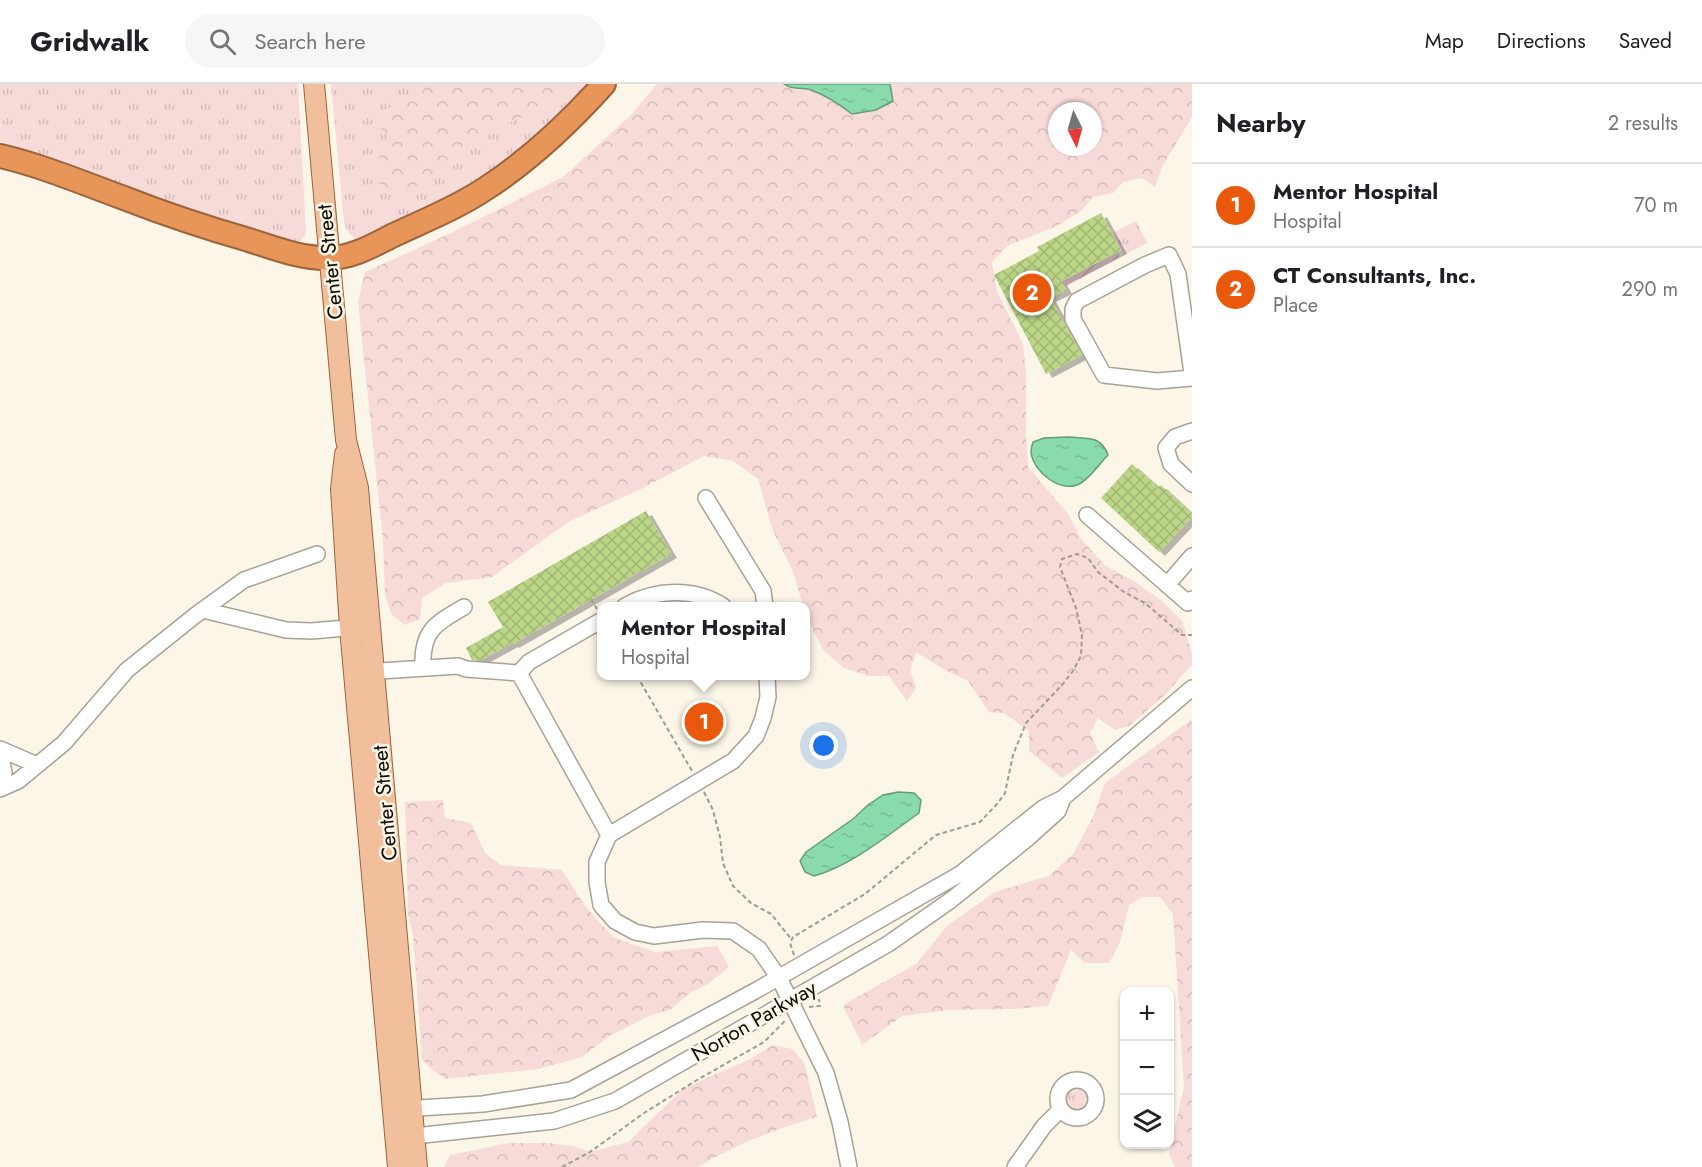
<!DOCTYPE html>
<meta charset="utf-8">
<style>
body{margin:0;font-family:Jost,sans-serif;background:#f6f6f6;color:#202124}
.controls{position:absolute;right:18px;bottom:18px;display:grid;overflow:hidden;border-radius:12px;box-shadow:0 2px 4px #0004}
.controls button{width:54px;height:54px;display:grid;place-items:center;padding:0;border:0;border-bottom:2px solid #e0e0e0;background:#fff;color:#202124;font:30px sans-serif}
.compass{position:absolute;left:1048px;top:18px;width:54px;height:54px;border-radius:50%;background:#fff;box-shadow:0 2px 4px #0004;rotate:175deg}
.you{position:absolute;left:824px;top:662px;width:21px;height:21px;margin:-15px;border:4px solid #fff;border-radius:50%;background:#1a73e8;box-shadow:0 0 0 9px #1a73e833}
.badge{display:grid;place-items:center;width:39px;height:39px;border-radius:50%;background:#ea580c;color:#fff;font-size:20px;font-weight:700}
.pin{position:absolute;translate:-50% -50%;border:3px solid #fff;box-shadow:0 2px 6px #0006}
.popup{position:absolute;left:597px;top:518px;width:213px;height:78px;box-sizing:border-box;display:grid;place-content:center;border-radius:12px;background:#fff;filter:drop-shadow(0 2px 4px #0005);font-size:20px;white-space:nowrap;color:#757577}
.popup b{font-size:22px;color:#202124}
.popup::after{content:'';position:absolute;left:50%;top:100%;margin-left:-12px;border:12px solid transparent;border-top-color:#fff}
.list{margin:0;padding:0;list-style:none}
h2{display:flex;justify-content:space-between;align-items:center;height:78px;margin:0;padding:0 24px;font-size:26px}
h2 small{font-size:20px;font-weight:400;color:#757577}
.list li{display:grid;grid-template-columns:39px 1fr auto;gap:18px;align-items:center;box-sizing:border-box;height:84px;padding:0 24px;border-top:2px solid #e0e0e0}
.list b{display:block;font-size:22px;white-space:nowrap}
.list p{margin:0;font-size:20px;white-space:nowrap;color:#757577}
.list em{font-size:20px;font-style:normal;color:#757577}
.icon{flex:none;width:33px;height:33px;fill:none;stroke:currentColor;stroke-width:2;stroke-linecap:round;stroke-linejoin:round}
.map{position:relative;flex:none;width:1192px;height:1083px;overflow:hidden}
header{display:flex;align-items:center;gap:36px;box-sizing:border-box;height:84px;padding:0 30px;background:#fff;border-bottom:2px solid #e0e0e0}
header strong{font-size:28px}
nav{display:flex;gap:33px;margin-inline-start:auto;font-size:21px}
.search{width:420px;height:54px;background:#f6f6f6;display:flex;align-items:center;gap:15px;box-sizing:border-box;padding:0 21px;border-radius:33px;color:#757577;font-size:22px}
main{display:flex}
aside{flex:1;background:#fff}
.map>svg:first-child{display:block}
.grass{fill:url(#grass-tufts)}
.forest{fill:url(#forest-crowns);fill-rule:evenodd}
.garden{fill:url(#garden-furrows)}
.water{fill:url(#water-ripples);stroke:#649d7a;stroke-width:1.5}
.building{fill:url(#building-cross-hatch);filter:url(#shadow)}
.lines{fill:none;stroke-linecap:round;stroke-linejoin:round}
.minor-casing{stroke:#a7a295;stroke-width:18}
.major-casing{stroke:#9b653c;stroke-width:22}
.highway-casing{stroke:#9b653c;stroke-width:26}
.path{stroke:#9f9b91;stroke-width:2;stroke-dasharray:4.5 3;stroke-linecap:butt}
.minor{stroke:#fff;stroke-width:15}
.major{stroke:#f1bf9b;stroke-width:20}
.highway{stroke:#e89559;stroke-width:22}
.labels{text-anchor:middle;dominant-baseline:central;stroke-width:5;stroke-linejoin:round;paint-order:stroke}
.street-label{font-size:21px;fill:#0d0c07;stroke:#fbf6e8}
</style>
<header>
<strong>Gridwalk</strong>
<div class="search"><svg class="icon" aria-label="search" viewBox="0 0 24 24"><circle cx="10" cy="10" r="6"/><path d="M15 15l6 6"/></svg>Search here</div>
<nav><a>Map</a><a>Directions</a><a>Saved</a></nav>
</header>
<main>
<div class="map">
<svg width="1192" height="1083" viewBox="0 0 1192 1083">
<defs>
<pattern id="grass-tufts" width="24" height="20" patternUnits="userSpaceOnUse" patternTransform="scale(1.5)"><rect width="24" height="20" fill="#f7dbd9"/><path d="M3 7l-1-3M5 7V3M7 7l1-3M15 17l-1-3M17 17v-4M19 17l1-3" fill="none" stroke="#d3bbb9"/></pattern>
<pattern id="forest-crowns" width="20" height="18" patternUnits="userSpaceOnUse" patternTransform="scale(1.5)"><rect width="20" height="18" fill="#f7dbd9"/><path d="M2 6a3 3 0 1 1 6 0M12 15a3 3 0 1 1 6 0" fill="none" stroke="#d3bbb9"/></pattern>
<pattern id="garden-furrows" width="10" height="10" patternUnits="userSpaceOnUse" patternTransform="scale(1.5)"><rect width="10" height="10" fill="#f7dbd9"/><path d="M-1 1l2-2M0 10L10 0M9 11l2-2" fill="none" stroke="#d3bbb9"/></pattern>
<pattern id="water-ripples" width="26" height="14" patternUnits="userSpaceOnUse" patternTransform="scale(1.5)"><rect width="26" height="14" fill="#8adbac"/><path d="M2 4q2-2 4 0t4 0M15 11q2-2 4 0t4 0" fill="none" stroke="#76bb92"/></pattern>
<pattern id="building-cross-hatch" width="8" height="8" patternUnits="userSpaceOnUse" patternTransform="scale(1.5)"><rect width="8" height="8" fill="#bbd587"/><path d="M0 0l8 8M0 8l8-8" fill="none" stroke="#a0b673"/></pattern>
<filter id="shadow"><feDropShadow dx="6" dy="4" stdDeviation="0" flood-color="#0004"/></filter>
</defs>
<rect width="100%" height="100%" fill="#fbf6e8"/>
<path class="grass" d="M 0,0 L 298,0 L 306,148 C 303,160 292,159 282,159 L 0,65 Z
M 331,0 L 595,0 L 495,91 L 363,156 C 352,155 348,150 344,139 Z
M 1136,137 L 1147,159 L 1124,171 L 1113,149 Z
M1064 1015a13 13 0 1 1 26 0a13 13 0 1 1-26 0Z"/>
<path class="forest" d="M 424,0 L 564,0 C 550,18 526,33 504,41 C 498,43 492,43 487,46 C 473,54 466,68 456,79 C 442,94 404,109 385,107 C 376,99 375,82 380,72 C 383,66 389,63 388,55 C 386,45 368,41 382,28 C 387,23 394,23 400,21 C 412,17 418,10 424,0 Z
M 657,0 L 1192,0 L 1192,33 L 1163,81 L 1155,103 L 1142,94 L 1123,98 L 1113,109 L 1093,113 L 1081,127 L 1057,142 L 1007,162 L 992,178 L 997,207 L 1023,260 L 1026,288 L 1026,351 L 1028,383 L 1069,431 L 1081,455 L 1106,482 L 1137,499 L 1162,517 L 1182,537 L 1192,570 L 1192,580 L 1167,609 L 1129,642 L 1115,646 L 1098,634 L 1090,649 L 1099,668 L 1062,694 L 1029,667 L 1029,647 L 1004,629 L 989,628 L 968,597 L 943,585 L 916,568 L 910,586 L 916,604 L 907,617 L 889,592 L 868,592 L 844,584 L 823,566 L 806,532 L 806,522 L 803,522 L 793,487 L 773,447 L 758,395 L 733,377 L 704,372 L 639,406 L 570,437 L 492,493 L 446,499 L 422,514 L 420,535 L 405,541 L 391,530 L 385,511 L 383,456 L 358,218 L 365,188 L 451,149 L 563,93 L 630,32 ZM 1057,27 L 1093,27 L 1093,63 L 1057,63 Z
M 1192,635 L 1192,1083 L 1175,1083 L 1169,1070 L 1184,1003 L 1173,830 L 1160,813 L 1142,813 L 1129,821 L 1120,858 L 1109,879 L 1085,879 L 1071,866 L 1048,922 L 1014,925 L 949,926 L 902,932 L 862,961 L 843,921 L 916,880 L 947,842 L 995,808 L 1049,792 L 1073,770 L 1093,733 L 1105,699 Z
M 443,716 L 445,734 L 471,739 L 485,769 L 501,781 L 562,786 L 584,821 L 613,853 L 654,868 L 717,862 L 729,883 L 708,900 L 690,909 L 670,926 L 649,932 L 611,951 L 582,973 L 538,985 L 445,995 L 430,984 L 422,975 L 413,851 L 408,829 L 405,718 Z
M 773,961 L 792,965 L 804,978 L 817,1033 C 775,1045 735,1061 698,1083 L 444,1083 L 450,1071 L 509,1059 L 549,1059 L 573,1062 L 590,1068 L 628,1058 L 684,1004 L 750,975 Z"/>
<path class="garden" d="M 1118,168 L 1120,173 L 1065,203 L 1062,198 Z"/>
<path class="water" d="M 784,0 L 890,0 L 893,17 L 876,26 L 852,30 C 839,20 826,11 811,6 C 801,2 793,7 784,0 Z
M 1069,353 C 1087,355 1101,351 1108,371 C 1100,379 1091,393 1081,399 C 1062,411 1033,388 1031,368 C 1031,365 1032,361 1033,358 L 1044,354 Z
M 898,708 L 914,709 L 921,716 L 919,729 C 888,751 851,782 814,792 L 805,788 L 800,777 L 806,768 L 853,735 L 868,721 L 883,711 Z"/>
<path class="building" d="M 1101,129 L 1121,166 L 1061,197 L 1066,206 L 1050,214 L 1082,271 L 1046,290 L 994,191 L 1039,167 L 1037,163 Z
M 1132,380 L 1158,403 L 1161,401 L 1192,430 L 1192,433 L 1159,468 L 1101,414 Z
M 646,427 L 671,470 L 513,560 L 512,559 L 481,576 L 472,576 L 466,564 L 503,543 L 488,518 Z"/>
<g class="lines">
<defs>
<path id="minor" d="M 1192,289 L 1178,190 L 1169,171 L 1145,181 L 1077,217 L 1073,225 L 1073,235 L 1104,291 L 1157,297 L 1192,294
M 1192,347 L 1175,353 L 1166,364 L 1171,380 L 1192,400
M 706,414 L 763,507 L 765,522
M 1087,431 L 1188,519 L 1192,515
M 1167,501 L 1192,472
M 625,522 C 655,505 694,503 723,522
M 203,526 L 286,546 L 311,547 L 369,542
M 602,536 L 529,578 L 519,589 L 609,751
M 423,584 C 421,547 435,540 464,523
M 364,588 L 458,582 L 466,585 L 519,589
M 767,592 L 768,613 L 763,634 L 756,652 L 733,677 L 609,751 L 597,778 L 597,798 L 601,821 L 615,837 L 635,848 L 654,852 L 703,846 L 733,847 L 759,865 L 779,894 L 826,989 L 840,1038 L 849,1083
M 0,665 L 37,681
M 0,666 L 4,689 L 0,699
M 0,705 L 18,697 L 64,659 L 127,586 L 197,530 L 244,496 L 317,470
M1058 1015a19 19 0 1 1 38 0a19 19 0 1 1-38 0Z
M 403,1025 L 483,1020 L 571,1006 L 755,907 L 960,790 L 1043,724 L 1063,714 L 1192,604
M 405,1053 L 554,1037 L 615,1017 L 888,860 L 951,816 L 1027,755 L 1058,727 L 1063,714
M 1015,1083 L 1044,1042 L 1061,1025"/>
<path id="major" d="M 314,0 L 346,356 L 358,404 L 417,1083
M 345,370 L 341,405 L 350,544 L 398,1083"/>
<path id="highway" d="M 0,72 C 43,82 83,99 124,114 C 165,130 207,144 249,156 C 274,164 302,175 329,174 C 353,174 375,160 396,150 C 426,136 458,123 485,105 C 530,76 568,40 604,0"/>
</defs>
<use href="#minor" class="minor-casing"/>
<use href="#major" class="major-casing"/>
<use href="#highway" class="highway-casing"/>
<path class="path" d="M 591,515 L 597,525
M 637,592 L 692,687
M 704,708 L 713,726 L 720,753 L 723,779 L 733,802 L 751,819 L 771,830 L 792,856
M 794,871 L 790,859 L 793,853 L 865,810 L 936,751 L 980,738 L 998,719 L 1005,709 L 1013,671 L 1026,639 L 1062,601 L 1073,587 L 1081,572 L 1082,551 L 1076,524 L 1060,483 L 1062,475 L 1077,470 L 1088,474 L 1098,488 L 1124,508 L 1145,519 L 1182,551 L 1192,551
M 809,923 L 820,922 L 819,915
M 562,1083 L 590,1068 L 644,1029 L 697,996 L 764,958 L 786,936"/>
<use href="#minor" class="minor"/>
<use href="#major" class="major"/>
<use href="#highway" class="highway"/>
</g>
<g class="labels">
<g class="street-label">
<text transform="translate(330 178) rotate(-96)">Center Street</text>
<text transform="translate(385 719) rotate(-95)">Center Street</text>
<text transform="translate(754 937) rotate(-30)">Norton Parkway</text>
</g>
</g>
</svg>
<div class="controls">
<button>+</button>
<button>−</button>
<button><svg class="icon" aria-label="layers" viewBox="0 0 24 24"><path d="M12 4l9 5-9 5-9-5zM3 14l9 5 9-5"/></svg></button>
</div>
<svg class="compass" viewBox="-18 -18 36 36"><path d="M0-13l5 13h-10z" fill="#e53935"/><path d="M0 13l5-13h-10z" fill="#757577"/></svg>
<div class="you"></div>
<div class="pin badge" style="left:704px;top:638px">1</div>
<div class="popup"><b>Mentor Hospital</b>Hospital</div>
<div class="pin badge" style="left:1032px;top:209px">2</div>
</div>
<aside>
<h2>Nearby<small>2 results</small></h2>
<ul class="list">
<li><span class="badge">1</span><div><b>Mentor Hospital</b><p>Hospital</p></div><em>70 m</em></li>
<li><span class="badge">2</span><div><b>CT Consultants, Inc.</b><p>Place</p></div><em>290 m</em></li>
</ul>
</aside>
</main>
